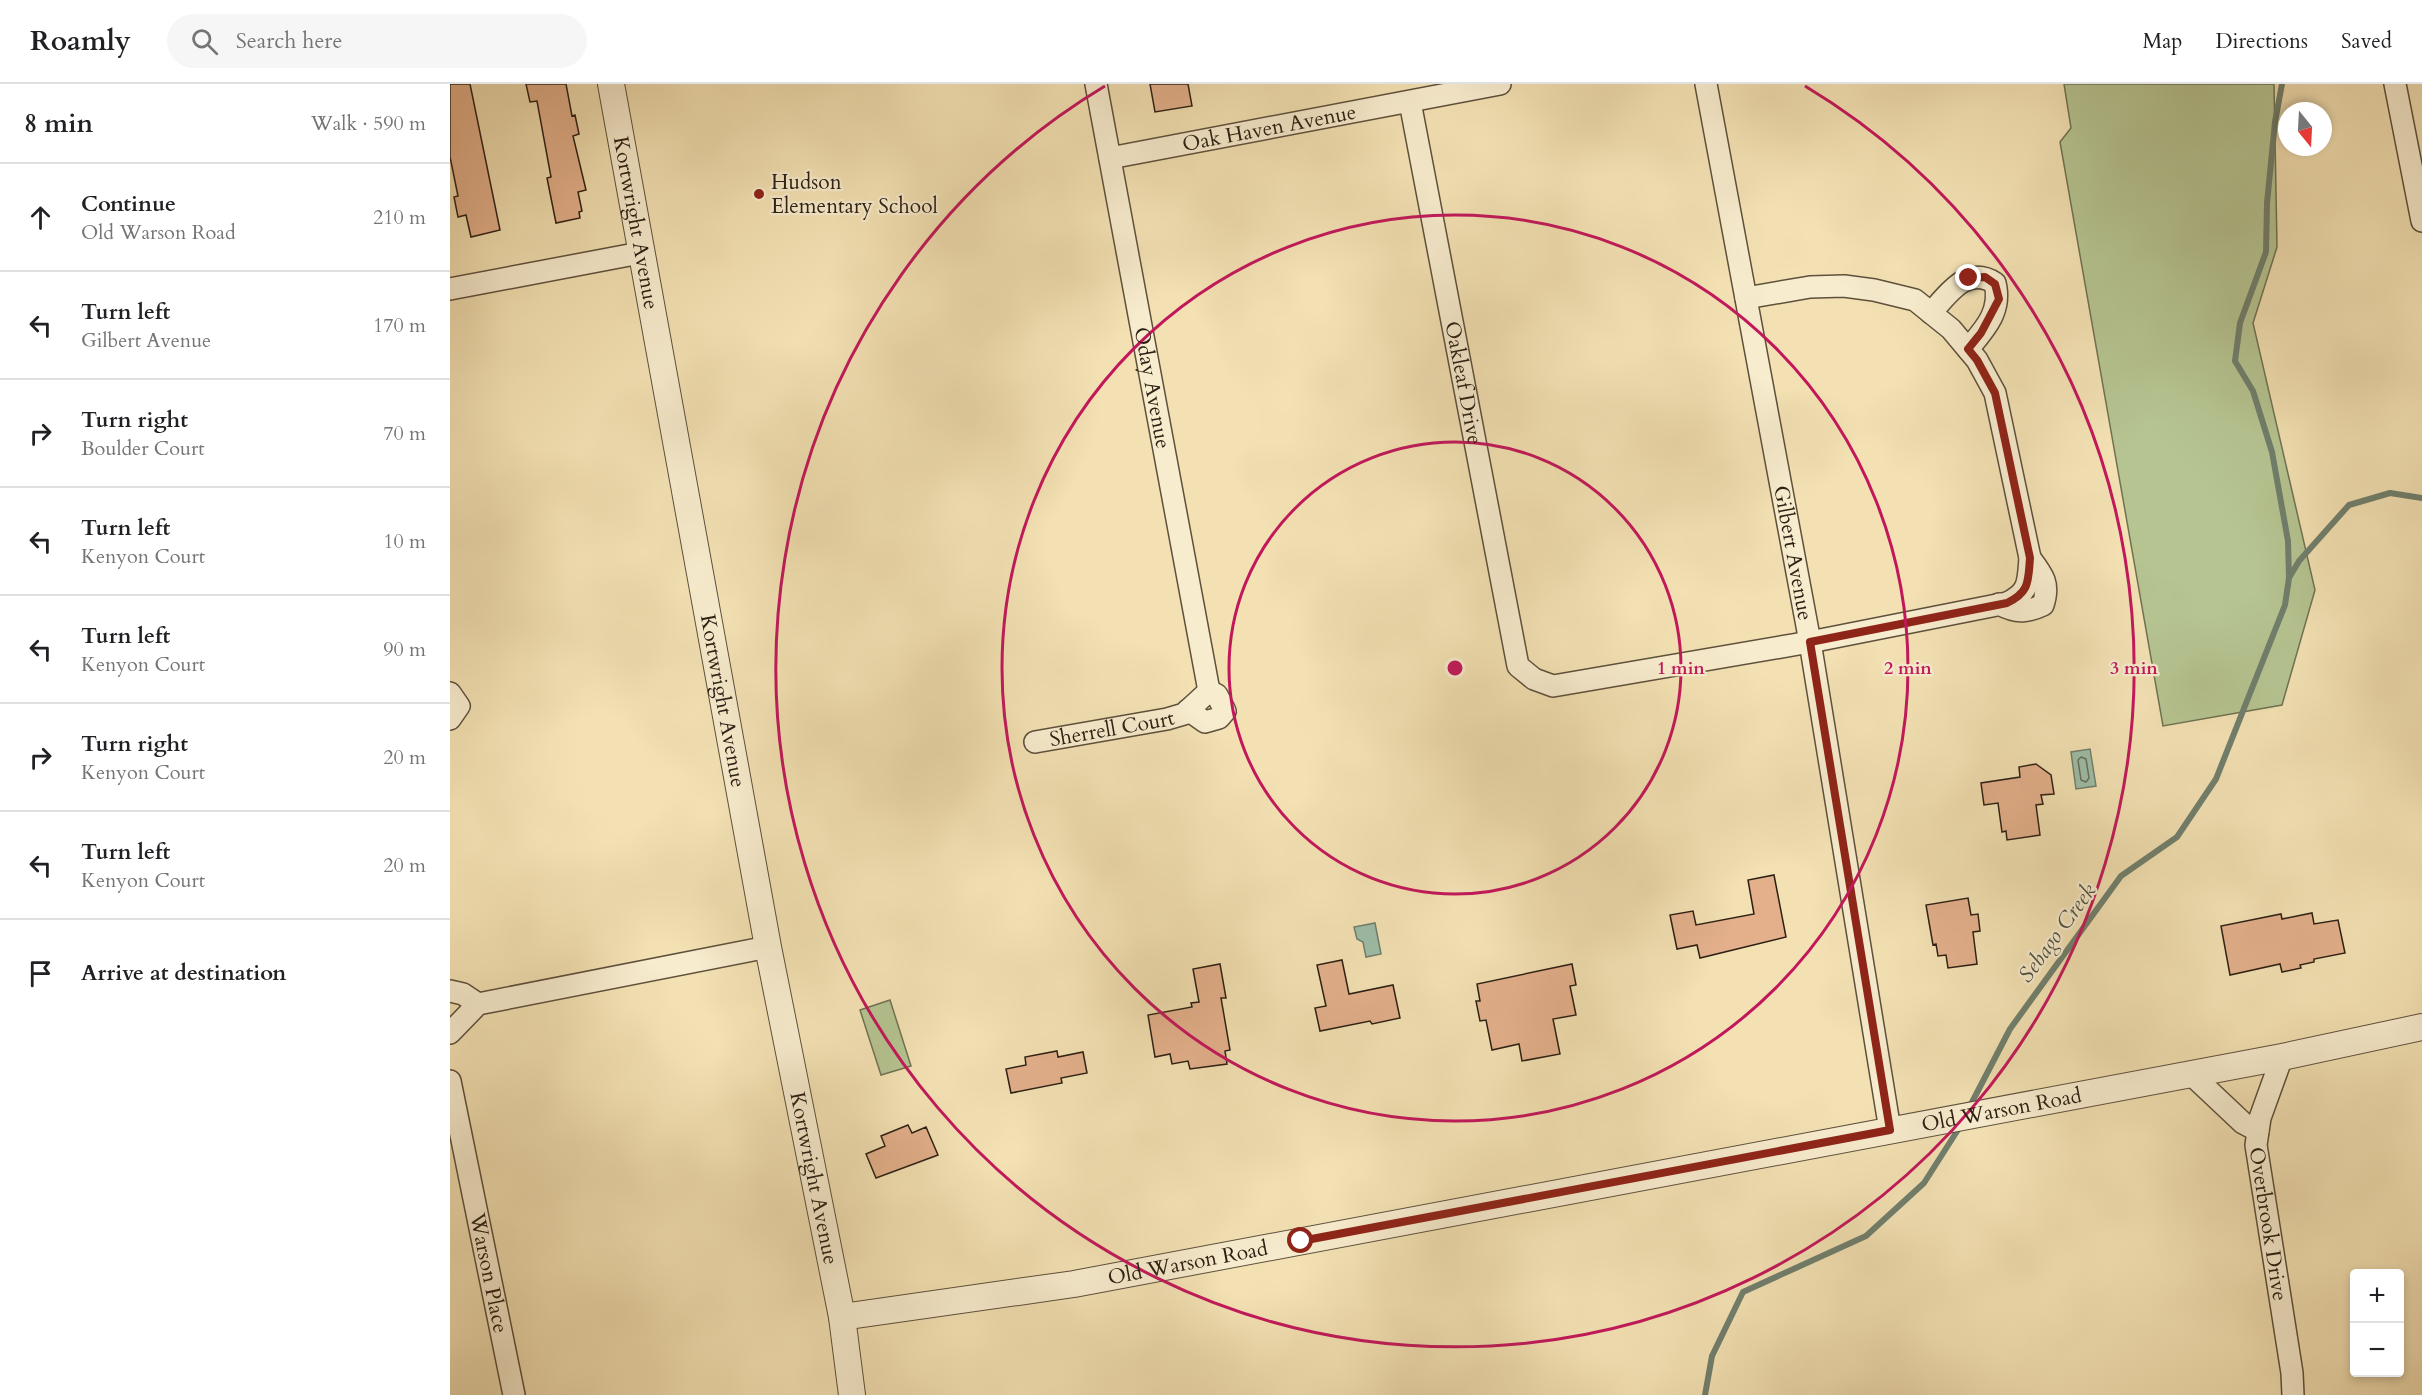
<!DOCTYPE html>
<meta charset="utf-8">
<style>
body{margin:0;font-family:Cardo,serif;background:#f6f6f6;color:#202124}
.controls{position:absolute;right:18px;bottom:18px;display:grid;overflow:hidden;border-radius:6px;box-shadow:0 3px 9px #0003}
.controls button{width:54px;height:54px;display:grid;place-items:center;padding:0;border:0;border-bottom:2px solid #e0e0e0;background:#fff;color:#202124;font:30px sans-serif}
.compass{position:absolute;left:1828px;top:18px;width:54px;height:54px;border-radius:50%;background:#fff;box-shadow:0 3px 9px #0003;rotate:162deg}
.stop{position:absolute;width:18px;height:18px;margin:-14px;border:4px solid #8f2418;border-radius:50%;background:#fff}
.stop.end{background:#8f2418;border-color:#fff;box-shadow:0 2px 6px #0008}
.list{margin:0;padding:0;list-style:none}
h2{display:flex;justify-content:space-between;align-items:center;height:78px;margin:0;padding:0 24px;font-size:26px}
h2 small{font-size:20px;font-weight:400;color:#757577}
.list li{display:grid;grid-template-columns:39px 1fr auto;gap:18px;align-items:center;box-sizing:border-box;height:108px;padding:0 24px;border-top:2px solid #e0e0e0}
.list b{display:block;font-size:22px;white-space:nowrap}
.list p{margin:0;font-size:20px;white-space:nowrap;color:#757577}
.list em{font-size:20px;font-style:normal;color:#757577}
.icon{flex:none;width:33px;height:33px;fill:none;stroke:currentColor;stroke-width:2;stroke-linecap:round;stroke-linejoin:round}
.map{position:relative;flex:none;width:1972px;height:1311px;overflow:hidden}
header{display:flex;align-items:center;gap:36px;box-sizing:border-box;height:84px;padding:0 30px;background:#fff;border-bottom:2px solid #e0e0e0}
header strong{font-size:28px}
nav{display:flex;gap:33px;margin-inline-start:auto;font-size:21px}
.search{width:420px;height:54px;background:#f6f6f6;display:flex;align-items:center;gap:15px;box-sizing:border-box;padding:0 21px;border-radius:33px;color:#757577;font-size:22px}
main{display:flex}
aside{flex:1;background:#fff}
.map>svg:first-child{display:block}
.green{fill:#b5c491;stroke:#707252;stroke-width:1.5}
.water{fill:#9dbea8;stroke:#707f6d;stroke-width:1.5}
.lines{fill:none;stroke-linecap:round;stroke-linejoin:round}
.shore{stroke:#646f5e;stroke-width:1.5}
.stream{stroke:#707f6d;stroke-width:6}
.building{fill:#e3b08b;stroke:#2c2014;stroke-width:1.5}
.minor-casing{stroke:#5e503c;stroke-width:24}
.tertiary-casing{stroke:#5e503c;stroke-width:28}
.minor{stroke:#f7ecce;stroke-width:21}
.tertiary{stroke:#f7ecce;stroke-width:26}
.route{stroke:#8f2418;stroke-width:8}
.ring{fill:none;stroke:#c2185b;stroke-width:3}
.poi-dot{fill:#8f2418;stroke:#f7ecce;stroke-width:2}
.labels{text-anchor:middle;dominant-baseline:central;stroke-width:4.5;stroke-linejoin:round;paint-order:stroke}
.street-label{font-size:21px;fill:#2c2014;stroke:#f7ecce}
.poi-label{font-size:21px;fill:#2c2014;stroke:#f7ecce;text-anchor:start}
.water-label{font-size:22px;font-style:italic;fill:#4e4f40;stroke:#f7ecce}
.centre{fill:#c2185b;stroke:#f7ecce;stroke-width:3}
.ring-label{font-size:18px;text-anchor:middle;font-weight:bold;fill:#c2185b;stroke:#f7ecce;stroke-width:4.5;stroke-linejoin:round;paint-order:stroke}
</style>
<header>
<strong>Roamly</strong>
<div class="search"><svg class="icon" aria-label="search" viewBox="0 0 24 24"><circle cx="10" cy="10" r="6"/><path d="M15 15l6 6"/></svg>Search here</div>
<nav><a>Map</a><a>Directions</a><a>Saved</a></nav>
</header>
<main>
<aside>
<h2>8 min<small>Walk · 590 m</small></h2>
<ul class="list">
<li><svg class="icon" aria-label="ahead" viewBox="0 0 24 24"><path d="M12 20V5M6 11l6-6 6 6"/></svg><div><b>Continue</b><p>Old Warson Road</p></div><em>210 m</em></li>
<li><svg class="icon" aria-label="left" viewBox="0 0 24 24"><path d="M17 20v-9H6M10 6l-5 5 5 5"/></svg><div><b>Turn left</b><p>Gilbert Avenue</p></div><em>170 m</em></li>
<li><svg class="icon" aria-label="right" viewBox="0 0 24 24"><path d="M7 20v-9h11M14 6l5 5-5 5"/></svg><div><b>Turn right</b><p>Boulder Court</p></div><em>70 m</em></li>
<li><svg class="icon" aria-label="left" viewBox="0 0 24 24"><path d="M17 20v-9H6M10 6l-5 5 5 5"/></svg><div><b>Turn left</b><p>Kenyon Court</p></div><em>10 m</em></li>
<li><svg class="icon" aria-label="left" viewBox="0 0 24 24"><path d="M17 20v-9H6M10 6l-5 5 5 5"/></svg><div><b>Turn left</b><p>Kenyon Court</p></div><em>90 m</em></li>
<li><svg class="icon" aria-label="right" viewBox="0 0 24 24"><path d="M7 20v-9h11M14 6l5 5-5 5"/></svg><div><b>Turn right</b><p>Kenyon Court</p></div><em>20 m</em></li>
<li><svg class="icon" aria-label="left" viewBox="0 0 24 24"><path d="M17 20v-9H6M10 6l-5 5 5 5"/></svg><div><b>Turn left</b><p>Kenyon Court</p></div><em>20 m</em></li>
<li><svg class="icon" aria-label="arrive" viewBox="0 0 24 24"><path d="M6 21V4h12l-3 4 3 4H6"/></svg><div><b>Arrive at destination</b></div></li>
</ul>
</aside>
<div class="map">
<svg width="1972" height="1311" viewBox="0 0 1972 1311">
<rect width="100%" height="100%" fill="#f3e1b3"/>
<filter id="stains"><feTurbulence type="fractalNoise" baseFrequency=".00333" numOctaves="4"/><feColorMatrix values="0 0 0 0 .2 0 0 0 0 .09 0 0 0 0 .02 0 0 0 .5 -.17"/></filter>
<radialGradient id="worn" r=".72"><stop offset=".6" stop-color="#630" stop-opacity="0"/><stop offset="1" stop-color="#630" stop-opacity=".3"/></radialGradient>
<path class="green" d="M 1614,0 L 1824,0 L 1827,163 L 1803,239 L 1865,506 L 1832,621 L 1713,642 L 1610,58 L 1621,44 Z
M 440,916 L 461,982 L 431,991 L 410,926 Z"/>
<path class="water" d="M 1640,665 L 1646,702 L 1626,705 L 1621,668 Z
M 925,839 L 931,870 L 916,873 L 913,858 L 907,855 L 904,843 Z"/>
<g class="lines">
<path class="shore" d="M 1631,673 L 1636,675 L 1639,694 L 1636,698 L 1631,696 L 1628,676 Z"/>
<path class="stream" d="M 1832,0 L 1825,38 L 1817,119 L 1816,168 L 1790,239 L 1785,277 L 1803,307 L 1822,368 L 1838,457 L 1839,494
M 1519,1024 L 1560,945 L 1671,792 L 1727,753 L 1766,695 L 1835,521 L 1839,494 L 1849,477 L 1899,421 L 1940,409 L 1972,414
M 1255,1311 L 1262,1272 L 1293,1208 L 1416,1152 L 1474,1099 L 1511,1041"/>
</g>
<path class="building" d="M 0,0 L 20,0 L 50,146 L 21,153 L 16,131 L 8,133 L 4,113 L 8,112 L 0,73 Z
M 76,0 L 116,0 L 122,32 L 125,31 L 129,50 L 123,52 L 136,106 L 128,108 L 132,127 L 129,128 L 130,134 L 106,139 L 97,94 L 101,93 L 87,17 L 80,18 Z
M 700,0 L 738,0 L 742,22 L 705,28 Z
M 1586,680 L 1601,691 L 1604,710 L 1591,711 L 1593,720 L 1586,721 L 1590,751 L 1557,756 L 1556,747 L 1552,748 L 1548,719 L 1534,721 L 1531,699 L 1570,693 L 1569,683 Z
M 1324,791 L 1336,853 L 1250,874 L 1247,861 L 1227,865 L 1220,831 L 1243,827 L 1246,841 L 1304,830 L 1298,796 Z
M 1518,814 L 1521,831 L 1528,830 L 1530,847 L 1523,848 L 1527,880 L 1498,884 L 1496,871 L 1488,872 L 1486,860 L 1483,861 L 1476,821 Z
M 1862,829 L 1864,840 L 1888,836 L 1895,869 L 1864,875 L 1864,878 L 1850,881 L 1851,884 L 1832,888 L 1830,880 L 1780,891 L 1771,842 L 1831,830 L 1832,835 Z
M 892,876 L 899,910 L 943,901 L 950,934 L 922,940 L 920,937 L 870,947 L 865,924 L 876,922 L 867,881 Z
M 770,880 L 776,914 L 771,914 L 780,966 L 775,967 L 777,980 L 740,985 L 738,977 L 722,980 L 720,970 L 705,973 L 698,931 L 742,923 L 741,919 L 749,918 L 743,885 Z
M 1122,880 L 1126,901 L 1120,902 L 1126,931 L 1103,935 L 1110,970 L 1072,977 L 1069,960 L 1042,966 L 1036,936 L 1030,937 L 1026,917 L 1030,917 L 1027,900 Z
M 607,967 L 608,973 L 633,968 L 637,989 L 611,994 L 612,999 L 561,1009 L 556,985 L 576,981 L 575,973 Z
M 458,1041 L 462,1049 L 476,1043 L 488,1071 L 426,1094 L 416,1070 L 435,1062 L 431,1052 Z"/>
<g class="lines">
<defs>
<g id="minor">
<path id="s1" d="M 646,0 L 759,607"/>
<path id="s2" d="M 1256,0 L 1360,558 L 1440,1046"/>
<path d="M 1945,0 L 1972,137"/>
<path id="s3" d="M 960,18 L 1068,582 L 1084,595 L 1103,602 L 1360,558 L 1557,519 C 1580,508 1578,497 1580,474 L 1545,309 L 1527,276 L 1501,245 L 1465,216 L 1424,206 L 1394,202 L 1360,203 L 1296,214"/>
<path id="s4" d="M 660,74 L 1050,0"/>
<path d="M 0,205 L 190,169"/>
<path d="M 1481,229 C 1498,210 1517,181 1545,199 C 1552,227 1535,245 1518,265"/>
<path d="M 1549,520 C 1566,529 1576,529 1593,521 C 1600,500 1593,491 1580,474"/>
<path d="M 0,609 L 9,622 L 0,635"/>
<path d="M 738,626 L 755,638 L 769,634 L 775,627 L 767,611 L 759,607"/>
<path id="s5" d="M 585,658 L 717,635 L 734,630 L 759,607"/>
<path d="M 0,907 L 13,910 L 28,920"/>
<path d="M 0,949 L 28,920 L 318,863"/>
<path id="s6" d="M 1832,973 L 1810,1034 L 1806,1061 L 1842,1289 L 1843,1311"/>
<path d="M 1741,990 L 1793,1039 L 1808,1047"/>
<path id="s7" d="M 0,997 L 64,1311"/>
</g>
<g id="tertiary">
<path id="s8" d="M 161,0 L 318,863 L 392,1233 L 402,1311"/>
<path id="s9" d="M 392,1233 L 624,1200 L 1832,973 L 1972,943"/>
</g>
</defs>
<use href="#minor" class="minor-casing"/>
<use href="#tertiary" class="tertiary-casing"/>
<use href="#minor" class="minor"/>
<use href="#tertiary" class="tertiary"/>
</g>
<g class="lines">
<path class="route" d="M 851,1157 L 1440,1046 L 1360,558 L 1557,519 C 1580,508 1578,497 1580,474 L 1545,309 L 1527,276 L 1518,265 L 1531,249 L 1549,215 L 1545,200 L 1535,193 L 1519,194"/>
</g>
<g class="ring">
<circle cx="1005" cy="584" r="226"/>
<circle cx="1005" cy="584" r="453"/>
<path d="M1355 2A679 679 0 1 1 655 2"/>
</g>
<circle class="poi-dot" cx="309" cy="110" r="6"/>
<g class="labels">
<g class="street-label">
<text stroke="none"><textPath href="#s4" startOffset="162">Oak Haven Avenue</textPath></text>
<text stroke="none"><textPath href="#s8" startOffset="141">Kortwright Avenue</textPath></text>
<text stroke="none"><textPath href="#s3" startOffset="286">Oakleaf Drive</textPath></text>
<text stroke="none"><textPath href="#s1" startOffset="309">Oday Avenue</textPath></text>
<text stroke="none"><textPath href="#s2" startOffset="477">Gilbert Avenue</textPath></text>
<text stroke="none"><textPath href="#s8" startOffset="627">Kortwright Avenue</textPath></text>
<text stroke="none"><textPath href="#s5" startOffset="78">Sherrell Court</textPath></text>
<text stroke="none"><textPath href="#s9" startOffset="1178">Old Warson Road</textPath></text>
<text stroke="none"><textPath href="#s8" startOffset="1113">Kortwright Avenue</textPath></text>
<text stroke="none"><textPath href="#s6" startOffset="172">Overbrook Drive</textPath></text>
<text stroke="none"><textPath href="#s9" startOffset="350">Old Warson Road</textPath></text>
<text stroke="none"><textPath href="#s7" startOffset="196">Warson Place</textPath></text>
</g>
<g class="poi-label">
<text x="321" y="98">Hudson<tspan x="321" dy="24">Elementary School</tspan></text>
</g>
<g class="water-label">
<text transform="translate(1607 849) rotate(-54)">Sebago Creek</text>
</g>
</g>
<circle cx="1005" cy="584" r="9" class="centre"/>
<g class="ring-label">
<text x="1231" y="590">1 min</text>
<text x="1458" y="590">2 min</text>
<text x="1684" y="590">3 min</text>
</g>
<rect width="100%" height="100%" filter="url(#stains)"/>
<rect width="100%" height="100%" fill="url(#worn)"/>
</svg>
<div class="controls">
<button>+</button>
<button>−</button>
</div>
<svg class="compass" viewBox="-18 -18 36 36"><path d="M0-13l5 13h-10z" fill="#e53935"/><path d="M0 13l5-13h-10z" fill="#757577"/></svg>
<div class="stop" style="left:851px;top:1157px"></div>
<div class="stop end" style="left:1519px;top:194px"></div>
</div>
</main>
